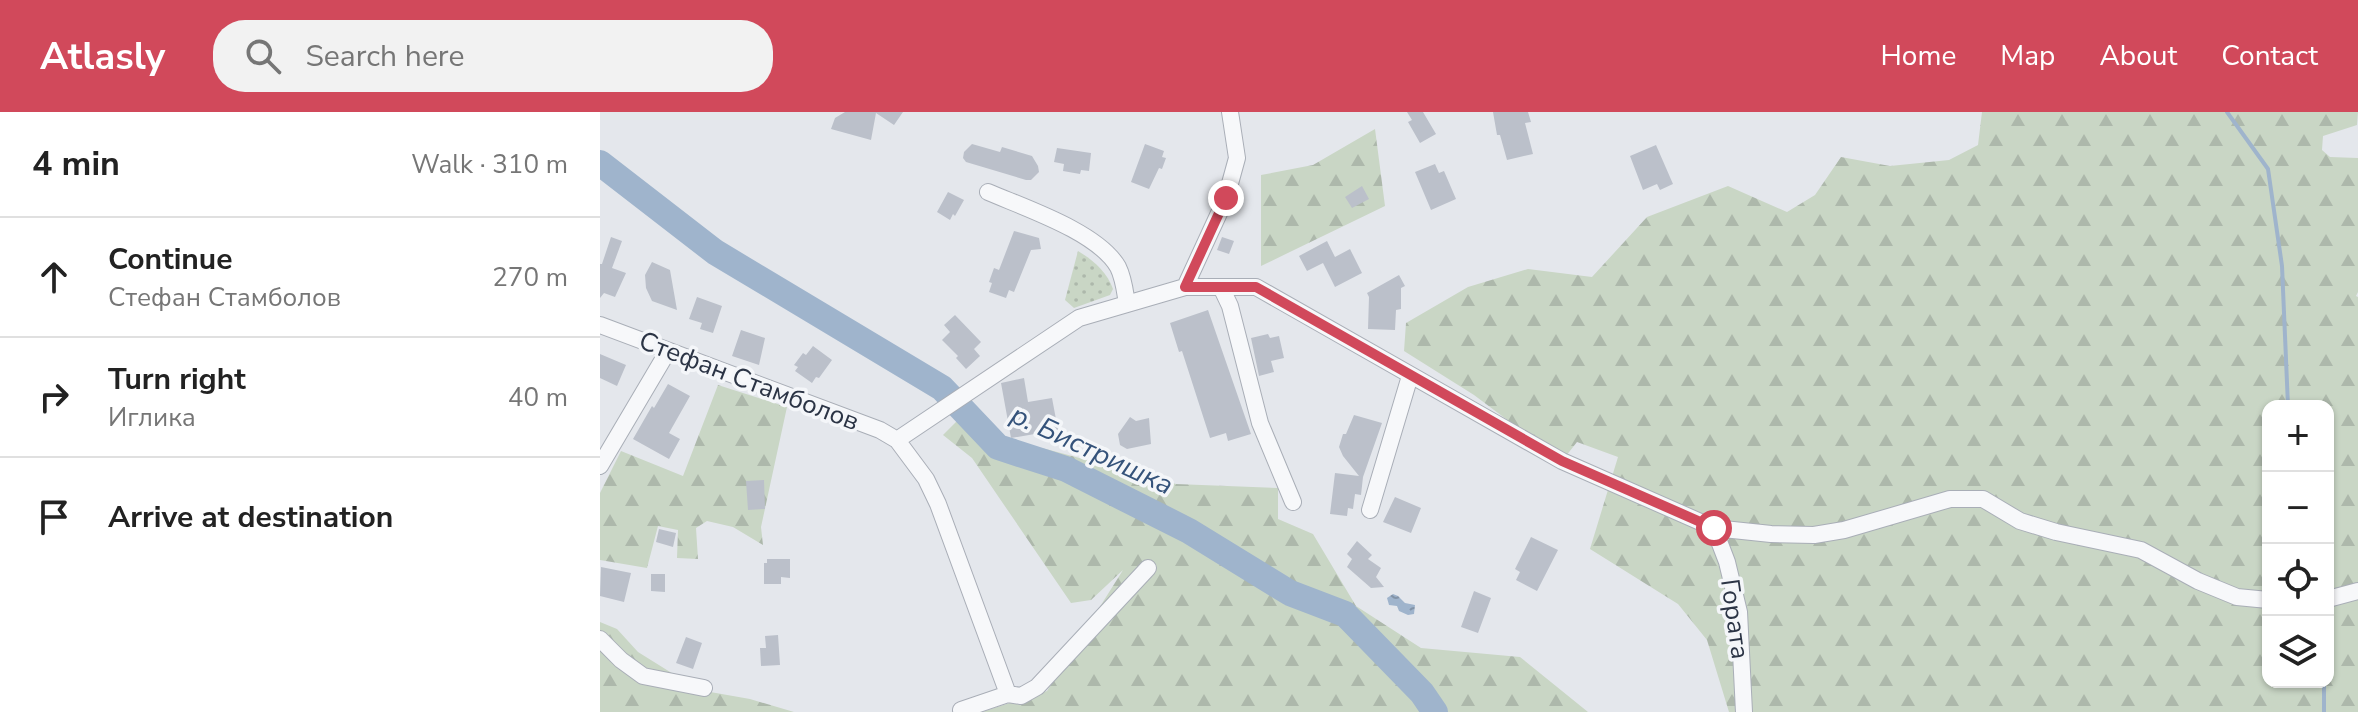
<!DOCTYPE html>
<meta charset="utf-8">
<style>
body{margin:0;font-family:"Nunito Sans",sans-serif;background:#f2f2f2;color:#222}
.controls{position:absolute;right:24px;bottom:24px;display:grid;overflow:hidden;border-radius:16px;box-shadow:0 2px 6px #0004}
.controls button{width:72px;height:72px;display:grid;place-items:center;padding:0;border:0;border-bottom:2px solid #e0e0e0;background:#fff;color:#222;font:40px sans-serif}
.stop{position:absolute;width:24px;height:24px;margin:-18px;border:6px solid #d1495b;border-radius:50%;background:#fff}
.stop.end{background:#d1495b;border-color:#fff;box-shadow:0 2px 8px #0008}
.list{margin:0;padding:0;list-style:none}
h2{display:flex;justify-content:space-between;align-items:center;height:104px;margin:0;padding:0 32px;font-size:34px}
h2 small{font-size:26px;font-weight:400;color:#767676}
.list li{display:grid;grid-template-columns:52px 1fr auto;gap:24px;align-items:center;box-sizing:border-box;height:120px;padding:0 32px;border-top:2px solid #e0e0e0}
.list b{display:block;font-size:30px;white-space:nowrap}
.list p{margin:0;font-size:26px;white-space:nowrap;color:#767676}
.list em{font-size:26px;font-style:normal;color:#767676}
.icon{flex:none;width:44px;height:44px;fill:none;stroke:currentColor;stroke-width:2;stroke-linecap:round;stroke-linejoin:round}
.map{position:relative;flex:none;width:1758px;height:600px;overflow:hidden}
header{display:flex;align-items:center;gap:48px;box-sizing:border-box;height:112px;padding:0 40px;background:#d1495b;color:#fff}
header strong{font-size:38px}
nav{display:flex;gap:44px;margin-inline-start:auto;font-size:28px}
.search{width:560px;height:72px;background:#f2f2f2;display:flex;align-items:center;gap:20px;box-sizing:border-box;padding:0 28px;border-radius:32px;color:#767676;font-size:30px}
main{display:flex}
aside{flex:1;background:#fff}
.map>svg:first-child{display:block}
.grass{fill:url(#grass-dots)}
.forest{fill:url(#forest-firs);fill-rule:evenodd}
.water{fill:url(#water-ripples)}
.lines{fill:none;stroke-linecap:round;stroke-linejoin:round}
.stream{stroke:#9fb4cc;stroke-width:4}
.river{stroke:#9fb4cc;stroke-width:26}
.building{fill:#bbc0ca}
.minor-casing{stroke:#a9aeb7;stroke-width:18}
.minor{stroke:#f7f8fa;stroke-width:16}
.route{stroke:#d1495b;stroke-width:10}
.labels{text-anchor:middle;dominant-baseline:central;stroke-width:7;stroke-linejoin:round;paint-order:stroke}
.street-label{font-size:26px;fill:#2b3445;stroke:#f4f6f9}
.water-label{font-size:28px;font-style:italic;fill:#34527a;stroke:#f4f6f9}
</style>
<header>
<strong>Atlasly</strong>
<div class="search"><svg class="icon" aria-label="search" viewBox="0 0 24 24"><circle cx="10" cy="10" r="6"/><path d="M15 15l6 6"/></svg>Search here</div>
<nav><a>Home</a><a>Map</a><a>About</a><a>Contact</a></nav>
</header>
<main>
<aside>
<h2>4 min<small>Walk · 310 m</small></h2>
<ul class="list">
<li><svg class="icon" aria-label="ahead" viewBox="0 0 24 24"><path d="M12 20V5M6 11l6-6 6 6"/></svg><div><b>Continue</b><p>Стефан Стамболов</p></div><em>270 m</em></li>
<li><svg class="icon" aria-label="right" viewBox="0 0 24 24"><path d="M7 20v-9h11M14 6l5 5-5 5"/></svg><div><b>Turn right</b><p>Иглика</p></div><em>40 m</em></li>
<li><svg class="icon" aria-label="arrive" viewBox="0 0 24 24"><path d="M6 21V4h12l-3 4 3 4H6"/></svg><div><b>Arrive at destination</b></div></li>
</ul>
</aside>
<div class="map">
<svg width="1758" height="600" viewBox="0 0 1758 600">
<defs>
<pattern id="grass-dots" width="8" height="8" patternUnits="userSpaceOnUse" patternTransform="scale(2)"><rect width="8" height="8" fill="#c9d6c5"/><path d="M2 2h.1M6 6h.1" fill="none" stroke="#adb8ab" stroke-width="1.8" stroke-linecap="round"/></pattern>
<pattern id="forest-firs" width="22" height="20" patternUnits="userSpaceOnUse" patternTransform="scale(2)"><rect width="22" height="20" fill="#c9d6c5"/><path d="M5 1l3.5 6h-7zM16 11l3.5 6h-7z" fill="#adb8ab"/></pattern>
<pattern id="water-ripples" width="26" height="14" patternUnits="userSpaceOnUse" patternTransform="scale(2)"><rect width="26" height="14" fill="#9fb4cc"/><path d="M2 4q2-2 4 0t4 0M15 11q2-2 4 0t4 0" fill="none" stroke="#8293a7"/></pattern>
</defs>
<rect width="100%" height="100%" fill="#e4e7ec"/>
<path class="grass" d="M 478,139 C 493,148 507,160 513,177 L 510,183 L 474,196 L 465,188 Z"/>
<path class="forest" d="M 1382,0 L 1758,0 L 1757,13 L 1723,24 L 1722,38 L 1730,45 L 1758,46 L 1758,180 L 1756,184 L 1758,185 L 1758,600 L 1129,600 L 1107,528 L 1078,492 L 990,437 L 1018,345 L 977,330 L 962,349 L 874,283 L 804,239 L 806,211 L 868,175 L 928,157 L 992,165 L 1047,105 L 1128,74 L 1187,100 L 1215,83 L 1241,45 L 1290,54 L 1349,48 L 1378,33 ZM 1668,294 L 1728,294 L 1728,570 L 1668,570 Z
M 775,17 L 785,94 L 661,154 L 661,63 L 713,53 Z
M 118,273 L 187,295 L 161,415 L 163,433 L 133,415 L 107,409 L 96,416 L 98,447 L 77,446 L 78,418 L 58,414 L 47,456 L 0,448 L 0,381 L 21,339 L 83,364 Z
M 370,296 L 397,328 L 446,337 L 576,372 L 678,376 L 678,407 L 713,422 L 756,494 L 821,536 L 920,545 L 988,600 L 382,600 L 447,579 L 523,458 L 491,488 L 471,491 L 372,346 L 343,323 Z
M 0,510 L 17,517 L 38,540 L 99,578 L 150,587 L 194,600 L 0,600 Z"/>
<path class="water" d="M 793,482 L 798,484 L 805,491 L 815,493 L 814,502 L 808,503 L 799,499 L 797,494 L 789,493 L 787,486 Z"/>
<g class="lines">
<path class="stream" d="M 1627,0 L 1668,57 L 1682,154 L 1688,294
M 1724,570 L 1724,600"/>
<path class="river" d="M 0,51 L 115,140 L 342,276 L 398,335 L 466,357 L 589,419 L 690,481 L 745,502 L 822,581 L 835,600"/>
</g>
<path class="building" d="M 245,0 L 303,0 L 294,13 L 276,1 L 271,28 L 231,17 L 235,6 Z
M 807,0 L 823,0 L 836,22 L 820,31 L 808,10 L 812,8 Z
M 893,0 L 928,0 L 931,10 L 925,11 L 933,42 L 907,48 L 900,23 L 897,23 Z
M 372,32 L 400,40 L 402,35 L 432,44 L 438,54 L 439,60 L 431,68 L 426,68 L 366,50 L 363,46 L 364,40 Z
M 545,32 L 564,39 L 562,45 L 566,46 L 562,57 L 559,56 L 549,77 L 531,70 Z
M 1056,33 L 1073,72 L 1060,78 L 1057,72 L 1043,78 L 1030,44 Z
M 457,36 L 491,41 L 489,59 L 481,58 L 480,62 L 463,59 L 464,52 L 454,50 Z
M 835,52 L 839,61 L 844,59 L 856,87 L 831,98 L 815,60 Z
M 762,74 L 769,87 L 752,96 L 745,85 Z
M 348,80 L 364,88 L 355,104 L 353,102 L 350,108 L 337,100 Z
M 414,119 L 439,126 L 441,137 L 431,138 L 414,180 L 409,178 L 406,186 L 389,180 L 392,171 L 389,170 L 394,156 L 399,158 Z
M 11,125 L 22,129 L 12,156 L 26,161 L 15,185 L 4,181 L 0,186 L 0,152 L 2,152 Z
M 622,125 L 634,129 L 629,142 L 617,138 Z
M 727,129 L 735,145 L 750,137 L 762,161 L 735,175 L 723,151 L 707,159 L 699,144 Z
M 52,150 L 70,158 L 77,198 L 52,189 L 46,176 L 45,163 Z
M 799,163 L 805,174 L 801,176 L 801,197 L 796,198 L 795,218 L 768,217 L 769,185 L 767,181 Z
M 97,185 L 122,194 L 113,221 L 100,217 L 102,211 L 89,207 Z
M 608,198 L 651,322 L 628,329 L 626,321 L 610,326 L 582,239 L 579,240 L 570,211 Z
M 355,203 L 381,230 L 374,237 L 380,244 L 366,257 L 356,246 L 358,244 L 342,228 L 350,220 L 344,213 Z
M 141,218 L 165,226 L 159,253 L 132,244 Z
M 668,222 L 670,226 L 679,224 L 684,246 L 671,249 L 674,260 L 659,264 L 651,226 Z
M 213,234 L 232,248 L 219,266 L 216,265 L 212,271 L 195,259 L 198,255 L 194,253 L 203,241 L 206,243 Z
M 0,242 L 26,253 L 17,274 L 0,266 Z
M 424,266 L 428,290 L 452,286 L 458,318 L 411,326 L 401,271 Z
M 68,272 L 90,284 L 69,321 L 80,327 L 69,347 L 33,327 L 52,294 L 54,296 Z
M 754,303 L 782,311 L 763,365 L 761,383 L 755,382 L 753,397 L 748,396 L 747,404 L 730,402 L 735,361 L 759,364 L 743,344 L 739,335 L 743,322 L 746,322 Z
M 530,305 L 536,309 L 549,306 L 551,332 L 527,337 L 520,333 L 518,322 Z
M 164,368 L 165,397 L 148,398 L 146,369 Z
M 795,385 L 821,396 L 811,421 L 783,410 Z
M 59,417 L 76,421 L 73,435 L 56,430 Z
M 931,425 L 958,438 L 937,479 L 916,468 L 920,460 L 915,457 Z
M 757,429 L 772,443 L 768,447 L 781,456 L 776,465 L 784,475 L 771,476 L 747,455 L 752,447 L 747,442 Z
M 167,447 L 190,447 L 190,466 L 181,465 L 181,472 L 164,472 L 164,451 L 167,451 Z
M 1,455 L 31,461 L 24,490 L 0,484 Z
M 51,462 L 65,462 L 65,480 L 51,479 Z
M 874,479 L 891,486 L 878,521 L 861,515 Z
M 178,523 L 180,553 L 161,554 L 160,536 L 166,536 L 165,524 Z
M 86,525 L 102,531 L 93,557 L 76,551 Z"/>
<g class="lines">
<defs>
<path id="minor" d="M 388,80 C 425,96 498,120 518,155 C 524,167 525,180 527,192
M 585,175 L 626,86 L 637,46 L 630,0
M 621,175 L 630,194 L 660,311 L 693,390
M 0,213 L 280,318 L 297,328 L 479,206 L 585,175 L 656,175 L 962,349 L 1114,416 L 1171,422 L 1214,423 L 1244,418 L 1350,387 L 1383,387 L 1420,409 L 1456,420 L 1541,438 L 1598,469 L 1637,485 L 1668,488
M 297,328 L 326,367 L 338,392 L 408,582
M 0,354 L 68,239
M 770,398 L 810,264
M 1114,416 L 1127,450 L 1139,500 L 1144,600
M 1728,487 L 1758,479
M 0,527 L 21,548 L 43,564 L 104,576
M 361,598 L 408,582 L 421,584 L 437,575 L 548,456"/>
</defs>
<use href="#minor" class="minor-casing"/>
<use href="#minor" class="minor"/>
</g>
<g class="lines">
<path class="route" d="M 626,86 L 585,175 L 656,175 L 962,349 L 1114,416"/>
</g>
<g class="labels">
<g class="street-label">
<text transform="translate(149 269) rotate(21)">Стефан Стамболов</text>
<text transform="translate(1135 507) rotate(82)">Гората</text>
</g>
<g class="water-label">
<text transform="translate(492 338) rotate(25)">р. Бистришка</text>
</g>
</g>
</svg>
<div class="controls">
<button>+</button>
<button>−</button>
<button><svg class="icon" aria-label="locate" viewBox="0 0 24 24"><circle cx="12" cy="12" r="6"/><path d="M12 2v4M12 18v4M2 12h4M18 12h4"/></svg></button>
<button><svg class="icon" aria-label="layers" viewBox="0 0 24 24"><path d="M12 4l9 5-9 5-9-5zM3 14l9 5 9-5"/></svg></button>
</div>
<div class="stop" style="left:1114px;top:416px"></div>
<div class="stop end" style="left:626px;top:86px"></div>
</div>
</main>
